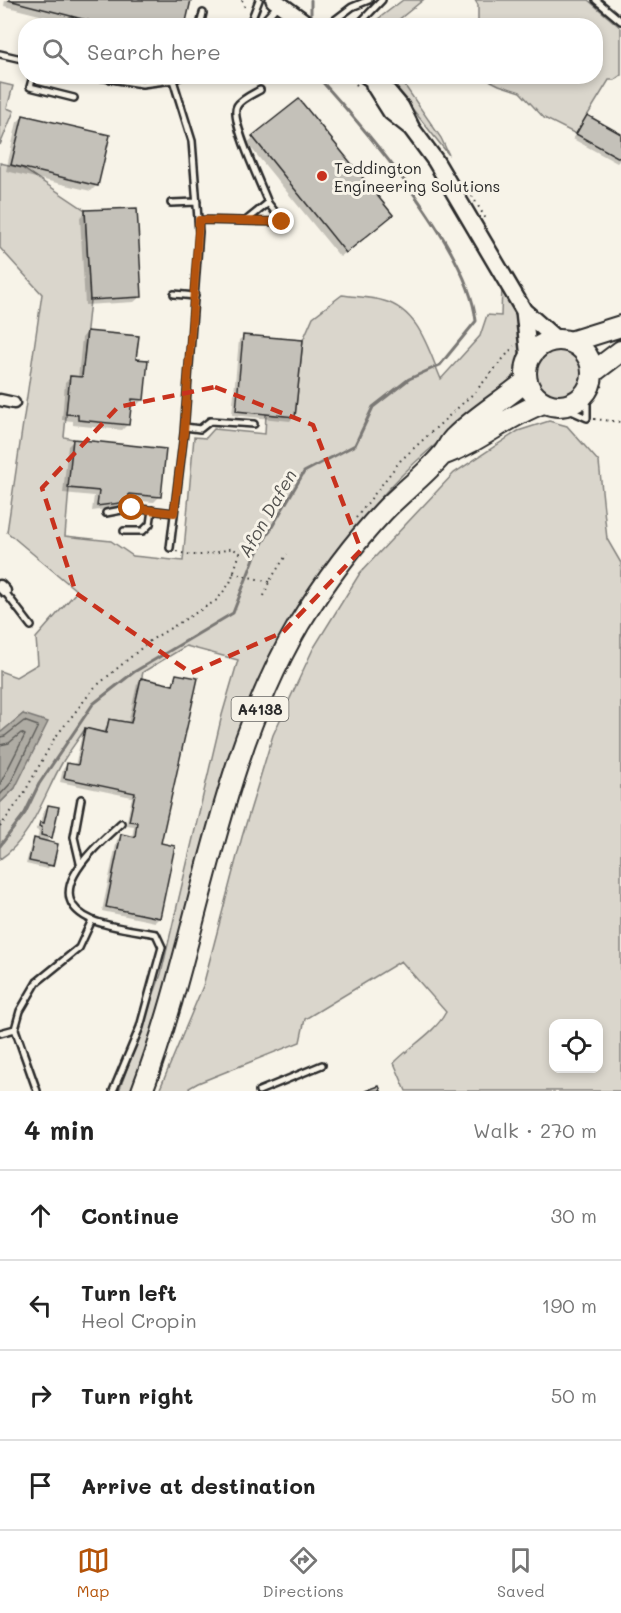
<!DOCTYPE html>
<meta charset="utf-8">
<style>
body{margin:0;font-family:Mali,sans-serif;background:#f6f6f6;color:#222}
.controls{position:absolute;right:18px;bottom:18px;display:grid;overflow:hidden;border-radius:12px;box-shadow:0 3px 9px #0003}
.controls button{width:54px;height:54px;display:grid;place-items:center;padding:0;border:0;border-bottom:2px solid #e0e0e0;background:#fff;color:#222;font:30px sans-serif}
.stop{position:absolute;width:18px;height:18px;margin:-14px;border:4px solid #b45309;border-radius:50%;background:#fff}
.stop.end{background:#b45309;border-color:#fff;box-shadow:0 2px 6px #0008}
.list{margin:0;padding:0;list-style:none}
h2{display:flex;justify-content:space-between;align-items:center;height:78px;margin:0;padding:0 24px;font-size:26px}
h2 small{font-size:20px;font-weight:400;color:#767676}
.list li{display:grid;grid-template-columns:39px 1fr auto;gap:18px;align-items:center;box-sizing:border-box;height:90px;padding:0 24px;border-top:2px solid #e0e0e0}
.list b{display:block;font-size:22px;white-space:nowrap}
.list p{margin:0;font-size:20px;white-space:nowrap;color:#767676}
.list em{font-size:20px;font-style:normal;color:#767676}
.icon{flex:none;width:33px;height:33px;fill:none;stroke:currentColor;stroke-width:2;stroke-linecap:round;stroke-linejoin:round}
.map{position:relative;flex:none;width:621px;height:1091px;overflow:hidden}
.search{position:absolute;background:#fff;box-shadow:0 3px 9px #0003;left:18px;right:18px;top:18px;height:66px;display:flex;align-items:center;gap:15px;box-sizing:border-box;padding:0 21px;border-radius:24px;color:#767676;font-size:22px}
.sheet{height:438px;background:#fff}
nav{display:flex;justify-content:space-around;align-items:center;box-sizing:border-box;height:84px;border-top:2px solid #e0e0e0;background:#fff;font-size:16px;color:#767676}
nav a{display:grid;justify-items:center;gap:3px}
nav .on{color:#b45309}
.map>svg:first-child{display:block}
.green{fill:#dad6cc;stroke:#82807c;stroke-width:1.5;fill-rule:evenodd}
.water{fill:#afaca4;stroke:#7a7874;stroke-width:1.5}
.shadow{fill:#0003}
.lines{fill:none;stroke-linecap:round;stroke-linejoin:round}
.shore{stroke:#605f5b;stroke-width:1.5}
.stream{stroke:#7a7874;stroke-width:3}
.building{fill:#c4c1b9;stroke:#2b2b2b;stroke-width:1.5}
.lane-casing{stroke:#2b2b2b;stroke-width:10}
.street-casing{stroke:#2b2b2b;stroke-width:15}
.secondary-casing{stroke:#2b2b2b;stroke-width:20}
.highway-casing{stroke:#2b2b2b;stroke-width:24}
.path{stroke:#2b2b2b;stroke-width:2;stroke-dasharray:1.5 4.5;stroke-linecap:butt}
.lane{stroke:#f7f3e8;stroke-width:5}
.street{stroke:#f7f3e8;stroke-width:10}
.secondary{stroke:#f7f3e8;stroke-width:15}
.highway{stroke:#f7f3e8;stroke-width:20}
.route{stroke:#b45309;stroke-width:8}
.marked{fill:none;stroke:#c8321e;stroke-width:4.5;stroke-dasharray:12 8;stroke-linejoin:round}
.poi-dot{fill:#c8321e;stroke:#f7f3e8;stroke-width:2}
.labels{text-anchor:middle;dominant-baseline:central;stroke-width:6;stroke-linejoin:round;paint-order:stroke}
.shield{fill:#f7f3e8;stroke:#686764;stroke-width:1.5}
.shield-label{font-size:15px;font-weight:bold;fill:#2b2b2b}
.poi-label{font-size:16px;fill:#2b2b2b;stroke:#f7f3e8;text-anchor:start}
.water-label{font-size:18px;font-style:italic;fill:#53524f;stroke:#f7f3e8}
</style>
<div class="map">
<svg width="621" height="1091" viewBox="0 0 621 1091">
<rect width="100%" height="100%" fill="#f7f3e8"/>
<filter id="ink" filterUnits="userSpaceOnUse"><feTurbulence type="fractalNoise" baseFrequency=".0167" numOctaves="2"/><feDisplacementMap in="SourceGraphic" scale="12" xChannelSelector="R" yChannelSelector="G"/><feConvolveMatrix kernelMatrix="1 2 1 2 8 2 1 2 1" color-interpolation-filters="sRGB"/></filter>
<g filter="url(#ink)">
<path class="green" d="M 403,0 L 423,0 L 392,25 L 370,25 Z
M 475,0 L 588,0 L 621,28 L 621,75 L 614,80 L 609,80 L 576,134 L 544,118 L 520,92 L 499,85 L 483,77 L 596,76 L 596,26 L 478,25 L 478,5 Z
M 387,77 L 399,77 L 441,138 L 449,155 Z
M 0,83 L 13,86 L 7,108 L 14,111 L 0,145 Z
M 0,163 L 22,168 L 85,210 L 90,300 L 82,377 L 70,376 L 64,437 L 73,439 L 65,536 L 111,541 L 133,556 L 183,561 L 194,437 L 206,438 L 214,429 L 265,434 L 266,414 L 295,417 L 303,340 L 313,317 L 342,295 C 355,297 371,297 384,301 C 419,311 428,349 441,379 L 480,336 L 487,315 L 501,316 L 502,286 C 520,318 527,336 516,373 C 481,411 437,439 400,477 C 352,526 315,584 280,643 L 134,1091 L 119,1091 L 161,974 L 222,715 L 238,660 L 186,646 L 143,672 L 131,723 L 109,719 L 106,733 L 85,729 C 78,740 69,751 62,763 C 44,795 31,839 0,859 L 0,803 L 15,788 L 23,714 L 0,733 L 0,671 L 16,677 L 38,664 L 36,638 L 77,591 L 7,532 L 42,294 L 0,248 Z
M535 372a24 24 0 1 1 48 0a24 24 0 1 1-48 0Z
M 549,421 L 567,426 L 599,462 L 607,539 L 621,563 L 621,1091 L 406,1091 L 394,1063 C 410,1046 435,1033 446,1012 L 401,961 L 305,1019 L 300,1042 L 198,1083 L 189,1088 L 190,1091 L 159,1091 L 203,986 L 242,837 L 273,735 L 313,649 L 360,573 L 454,473 L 518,431 ZM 554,1023 L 598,1023 L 598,1068 L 554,1068 Z"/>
<path class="water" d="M 23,714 L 48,722 L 15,788 L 0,803 L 0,733 Z"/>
<path class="shadow" d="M 5,0 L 190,0 L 183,26 L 83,26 L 4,6 Z
M 298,101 L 385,221 L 340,257 L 247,143 Z
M 23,117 L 97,185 L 91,191 L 6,171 L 17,122 Z
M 587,117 L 621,136 L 621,159 L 617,163 L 573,139 Z
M 86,212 L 140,297 L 134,302 L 85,305 L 80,217 Z
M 87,332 L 135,360 L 143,399 L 137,405 L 130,404 L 128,424 L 122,430 L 73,425 L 73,421 L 62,420 L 65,383 L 71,377 L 78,378 L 82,338 Z
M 244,336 L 294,416 L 290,421 L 232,415 L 239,340 Z
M 74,440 L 159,497 L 154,502 L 127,500 L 121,507 L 92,511 L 94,496 L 63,493 L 68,446 Z
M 176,675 L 159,844 L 159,918 L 155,922 L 102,911 L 117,840 L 122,836 L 132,838 L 134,826 L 126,825 L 132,797 L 60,782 L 63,769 L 67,765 L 75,766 L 82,734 L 86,730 L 103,734 L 109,720 L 128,724 L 137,684 L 141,680 L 171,686 Z
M 48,806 L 50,837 L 45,842 L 51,865 L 47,869 L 26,864 L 31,844 L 37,840 L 39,831 L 36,830 L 36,828 L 41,824 L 44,810 Z"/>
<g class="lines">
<path class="shore" d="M 0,737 L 5,736 L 24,721 L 38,726 L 10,784 L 0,795
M 0,745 L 9,743 L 21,733 L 25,735 L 0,784"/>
<path class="stream" d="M 311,19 L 311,0
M 0,846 L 25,813 L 39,784 L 93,704 L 134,672 L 233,613 L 255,556 L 304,472 L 355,445 L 373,407 L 409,379 L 440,365 L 476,321 C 469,249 366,130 317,76"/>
</g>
<path class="building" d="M 8,0 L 191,0 L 185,26 L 110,26 Z
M 299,99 L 393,215 L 346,253 L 252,136 Z
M 23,115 L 110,135 L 98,186 L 11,165 Z
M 587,115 L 621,134 L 621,159 L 576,134 Z
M 137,208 L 142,297 L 90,300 L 85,210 Z
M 87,331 L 139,336 L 136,359 L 148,360 L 144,400 L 132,399 L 129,425 L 78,420 L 78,415 L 66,414 L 70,376 L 82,377 Z
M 243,335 L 303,340 L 295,417 L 236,411 Z
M 73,439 L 166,449 L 161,497 L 129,494 L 128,502 L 97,506 L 99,491 L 68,488 Z
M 176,674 L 198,678 L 161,843 L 175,846 L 160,918 L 106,907 L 121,834 L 135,837 L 137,822 L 129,821 L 135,793 L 64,778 L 67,763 L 78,765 L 85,728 L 106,733 L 109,719 L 131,723 L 141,678 L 173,685 Z
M 48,805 L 59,807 L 52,838 L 41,835 L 42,827 L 39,826 L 40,822 L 44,823 Z
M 34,838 L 58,844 L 53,866 L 29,861 Z
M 379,1086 L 381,1091 L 365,1091 Z"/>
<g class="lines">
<defs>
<path id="lane" d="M 596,0 L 621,21
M 200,26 L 203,13
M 249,26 L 259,0
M 259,26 L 278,5
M 327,26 L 352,7 L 369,0
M 357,26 L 382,0
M 0,54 L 26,60
M 33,76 L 30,87 L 74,98
M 93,76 L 142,84 L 173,80
M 171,203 L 197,202
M 268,203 L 283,222
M 199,220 L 283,222
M 247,220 L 268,203 C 262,186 229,119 237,106 C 241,99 253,94 260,90
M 174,294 L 195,296
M 560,406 L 587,418 L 587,391
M 185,427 L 200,429 L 210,421 L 254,424
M 106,513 L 132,508 L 174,513
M 124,531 L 143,531 L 150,524 L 152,510
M 170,548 L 184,433 L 199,232 L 192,141 L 173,80 L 182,76
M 5,592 L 31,626
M 80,863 L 74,837 L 81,799
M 0,1033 L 15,1029
M 37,1091 L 15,1029 L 20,1011 L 37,982 L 79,948 L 92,920
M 113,1091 L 140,1027 L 162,947 L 156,934 C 136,930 111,928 92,920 C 36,895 98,845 121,823
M 259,1091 L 322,1065"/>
<path id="street" d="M 0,400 L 14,403
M 0,586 L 5,591"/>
<path id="secondary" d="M 274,0 L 310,26
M 367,76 L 385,88 L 401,107 L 412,129 L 435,160 L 524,311 L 557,340
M 374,85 L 391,112 L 410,127
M 524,311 L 529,358"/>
<path id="highway" d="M526 373a33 33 0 1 1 66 0a33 33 0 1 1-66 0Z
M 570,342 L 621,326
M 592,373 L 621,351
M 442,455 C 478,443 507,416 543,403
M 142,1091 C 200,938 215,767 299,624 C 323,585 352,545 383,512 C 402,492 424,476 442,455 C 447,450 449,442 455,437 C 476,416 504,400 526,381"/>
</defs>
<use href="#lane" class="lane-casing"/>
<use href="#street" class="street-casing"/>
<use href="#secondary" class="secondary-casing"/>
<use href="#highway" class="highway-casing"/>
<path class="path" d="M 242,0 L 246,10
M 347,76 L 359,87
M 472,196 L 486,219
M 594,396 L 604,384
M 552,415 L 564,417
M 594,419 L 621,422
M 356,518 L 400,461 L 475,392 L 514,346
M 233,573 L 269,582
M 264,596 L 269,582 L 287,554
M 0,827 L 23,795 L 54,739 L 94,688 L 151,640 L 217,600 L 230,583 L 240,553 L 232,548 C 212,554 197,559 176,551"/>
<use href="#lane" class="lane"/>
<use href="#street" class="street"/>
<use href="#secondary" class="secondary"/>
<use href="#highway" class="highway"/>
</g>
</g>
<g class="lines" filter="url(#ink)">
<path class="route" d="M 132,508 L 174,513 L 184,433 L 199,220 L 282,222"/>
</g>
<path class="marked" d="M 215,387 L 313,425 L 361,550 L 283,632 L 191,673 L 76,593 L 42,488 L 118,407 Z"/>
<circle class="poi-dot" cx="322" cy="176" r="6"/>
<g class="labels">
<rect class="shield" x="231.5" y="697" width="57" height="24" rx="4.5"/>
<g class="shield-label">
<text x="260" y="709">A4138</text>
</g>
<g class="poi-label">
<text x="334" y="167">Teddington<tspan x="334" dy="18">Engineering Solutions</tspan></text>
</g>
<g class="water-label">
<text transform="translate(267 513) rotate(-60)">Afon Dafen</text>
</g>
</g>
</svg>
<div class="controls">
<button><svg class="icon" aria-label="locate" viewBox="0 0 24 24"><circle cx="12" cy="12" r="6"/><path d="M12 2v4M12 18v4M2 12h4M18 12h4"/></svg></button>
</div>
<div class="stop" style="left:132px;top:508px"></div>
<div class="stop end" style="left:282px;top:222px"></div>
<div class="search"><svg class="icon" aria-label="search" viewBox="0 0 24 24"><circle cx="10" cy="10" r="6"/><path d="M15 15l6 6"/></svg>Search here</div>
</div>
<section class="sheet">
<h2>4 min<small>Walk · 270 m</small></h2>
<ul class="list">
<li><svg class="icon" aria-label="ahead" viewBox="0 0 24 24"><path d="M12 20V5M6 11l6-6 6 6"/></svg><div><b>Continue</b></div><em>30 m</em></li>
<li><svg class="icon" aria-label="left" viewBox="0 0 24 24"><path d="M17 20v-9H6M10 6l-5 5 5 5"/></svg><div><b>Turn left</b><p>Heol Cropin</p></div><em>190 m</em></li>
<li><svg class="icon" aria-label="right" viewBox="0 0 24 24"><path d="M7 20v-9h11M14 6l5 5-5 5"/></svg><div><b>Turn right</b></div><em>50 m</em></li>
<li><svg class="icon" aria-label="arrive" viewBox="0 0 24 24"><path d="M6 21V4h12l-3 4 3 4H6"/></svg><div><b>Arrive at destination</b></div></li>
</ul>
</section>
<nav>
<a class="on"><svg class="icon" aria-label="map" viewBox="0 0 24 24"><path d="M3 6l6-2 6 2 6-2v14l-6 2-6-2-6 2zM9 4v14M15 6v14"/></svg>Map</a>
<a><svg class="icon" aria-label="directions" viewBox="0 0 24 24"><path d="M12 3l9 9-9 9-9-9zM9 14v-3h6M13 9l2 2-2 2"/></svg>Directions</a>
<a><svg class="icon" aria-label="saved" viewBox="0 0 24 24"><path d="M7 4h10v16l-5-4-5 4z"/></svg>Saved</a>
</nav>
